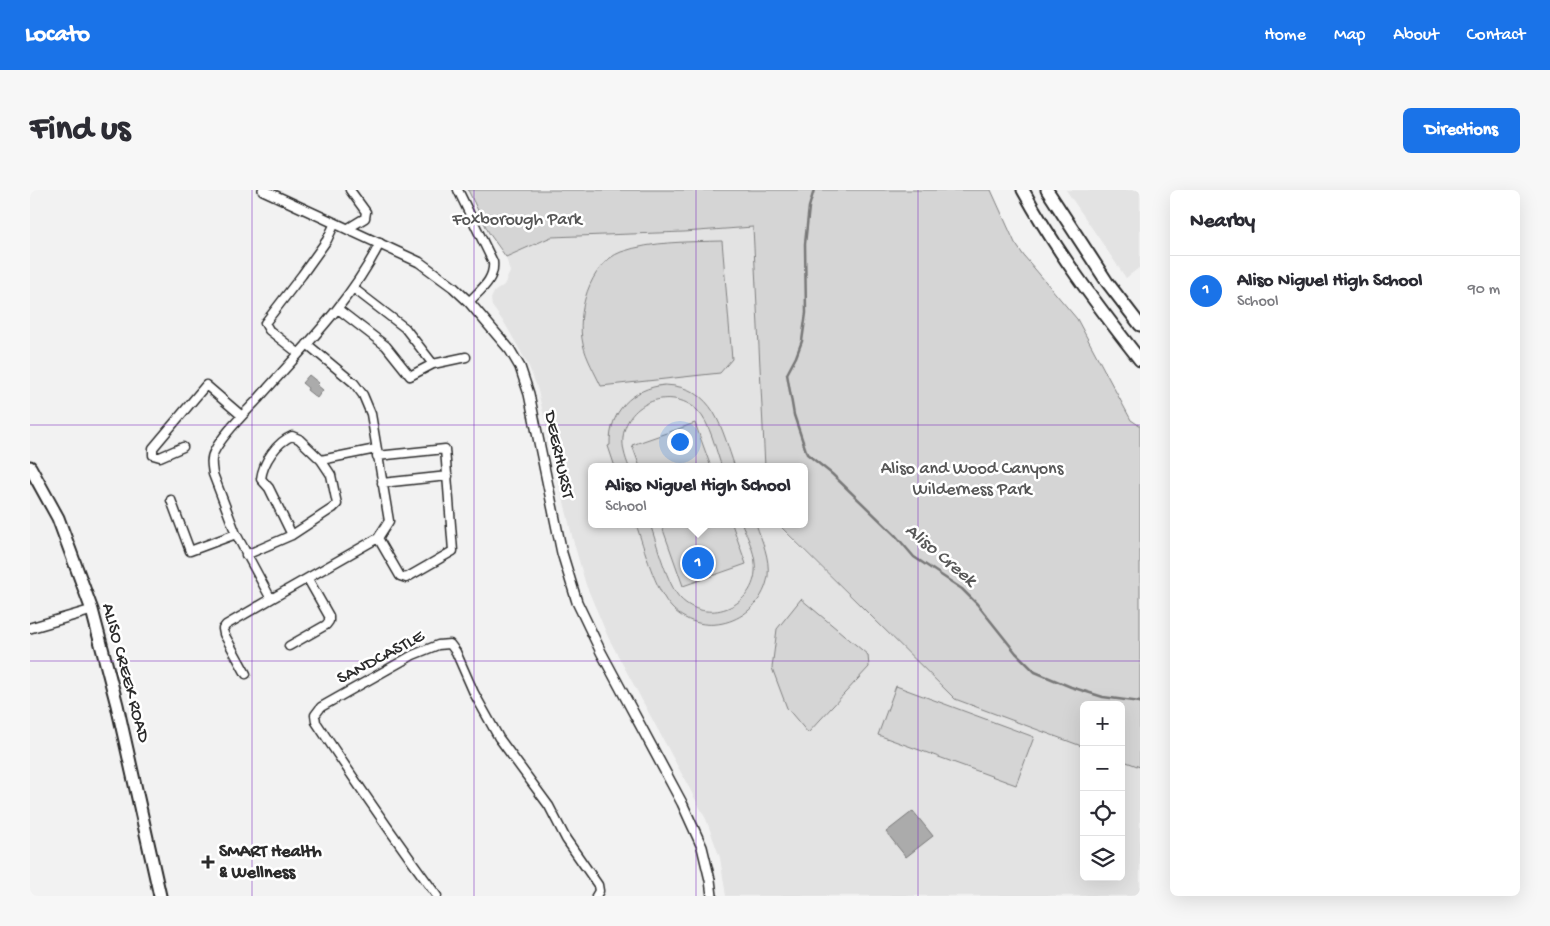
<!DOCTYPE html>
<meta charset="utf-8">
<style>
body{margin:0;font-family:"Gochi Hand",sans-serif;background:#f7f7f7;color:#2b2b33}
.controls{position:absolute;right:15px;bottom:15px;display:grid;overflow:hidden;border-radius:8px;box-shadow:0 5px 20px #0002}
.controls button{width:45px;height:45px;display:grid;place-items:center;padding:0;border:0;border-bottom:1px solid #e1e1e2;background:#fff;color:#2b2b33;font:25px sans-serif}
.you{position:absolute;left:649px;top:251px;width:18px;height:18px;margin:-12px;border:4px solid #fff;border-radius:50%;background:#1a73e8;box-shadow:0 0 0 8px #1a73e833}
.badge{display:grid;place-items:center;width:32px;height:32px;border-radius:50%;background:#1a73e8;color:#fff;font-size:16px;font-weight:700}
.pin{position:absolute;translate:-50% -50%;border:2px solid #fff;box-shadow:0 1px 5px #0006}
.popup{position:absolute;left:558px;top:273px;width:220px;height:65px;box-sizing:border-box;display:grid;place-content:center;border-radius:8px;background:#fff;filter:drop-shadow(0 1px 4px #0005);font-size:16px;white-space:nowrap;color:#7c7c81}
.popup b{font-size:19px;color:#2b2b33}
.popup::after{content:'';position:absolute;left:50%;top:100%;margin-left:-10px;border:10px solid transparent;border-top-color:#fff}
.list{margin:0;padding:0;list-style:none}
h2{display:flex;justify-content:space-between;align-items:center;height:65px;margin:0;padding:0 20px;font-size:21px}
h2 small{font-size:16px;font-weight:400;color:#7c7c81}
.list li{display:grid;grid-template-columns:32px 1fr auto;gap:15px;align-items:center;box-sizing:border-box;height:70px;padding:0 20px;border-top:1px solid #e1e1e2}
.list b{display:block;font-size:19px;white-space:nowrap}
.list p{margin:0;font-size:16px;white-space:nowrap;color:#7c7c81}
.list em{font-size:16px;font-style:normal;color:#7c7c81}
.icon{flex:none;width:28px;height:28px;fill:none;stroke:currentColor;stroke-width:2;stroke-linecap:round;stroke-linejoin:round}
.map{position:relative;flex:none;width:1110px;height:706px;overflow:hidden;border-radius:8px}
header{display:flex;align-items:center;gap:30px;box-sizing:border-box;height:70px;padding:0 25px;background:#1a73e8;color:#fff}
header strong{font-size:24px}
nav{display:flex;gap:28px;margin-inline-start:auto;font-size:18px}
.intro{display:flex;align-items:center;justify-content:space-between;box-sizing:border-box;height:120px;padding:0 30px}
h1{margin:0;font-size:35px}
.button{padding:12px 22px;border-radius:8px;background:#1a73e8;color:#fff;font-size:18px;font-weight:700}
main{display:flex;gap:30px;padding:0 30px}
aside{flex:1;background:#fff;border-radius:8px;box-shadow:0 5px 20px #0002}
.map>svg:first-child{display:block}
.built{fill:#e3e3e3}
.green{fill:#d5d5d5;stroke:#808080}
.water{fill:#ababab;stroke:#787878}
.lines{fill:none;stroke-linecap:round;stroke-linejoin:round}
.stream{stroke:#787878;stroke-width:2.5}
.minor-casing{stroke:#2b2b2b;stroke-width:11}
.tertiary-casing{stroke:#2b2b2b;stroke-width:12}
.primary-casing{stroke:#2b2b2b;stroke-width:15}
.minor{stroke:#fff;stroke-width:8}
.tertiary{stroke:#fff;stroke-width:9}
.primary{stroke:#fff;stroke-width:11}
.grid{fill:none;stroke:#7b2cbf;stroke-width:1;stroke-opacity:0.55}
.poi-dot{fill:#2b2b2b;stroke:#fff;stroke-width:2}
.labels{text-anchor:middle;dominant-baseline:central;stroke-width:5;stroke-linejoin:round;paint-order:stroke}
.park-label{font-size:18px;fill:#565656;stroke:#fff}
.street-label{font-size:18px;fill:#2b2b2b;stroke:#fff}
.poi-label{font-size:18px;font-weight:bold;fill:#2b2b2b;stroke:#fff;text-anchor:start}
.water-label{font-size:19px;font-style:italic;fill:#585858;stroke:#fff}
</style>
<header>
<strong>Locato</strong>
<nav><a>Home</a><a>Map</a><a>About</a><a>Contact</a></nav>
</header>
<div class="intro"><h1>Find us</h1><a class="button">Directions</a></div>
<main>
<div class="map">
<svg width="1110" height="706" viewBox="0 0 1110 706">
<rect width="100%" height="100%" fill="#f2f2f2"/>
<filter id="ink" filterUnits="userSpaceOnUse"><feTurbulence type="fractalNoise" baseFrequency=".02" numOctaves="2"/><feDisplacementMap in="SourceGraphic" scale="10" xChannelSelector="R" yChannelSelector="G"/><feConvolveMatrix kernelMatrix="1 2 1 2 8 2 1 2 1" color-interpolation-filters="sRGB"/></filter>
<g filter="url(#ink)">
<path class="built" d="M 1036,0 L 1110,0 L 1110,77 L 1096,88 Z
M 723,37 L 738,277 L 562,277 L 562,334 L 746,334 L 926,508 L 1054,556 L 1054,687 L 1091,687 L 1091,570 L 1110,577 L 1110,706 L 696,706 L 690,668 L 676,629 L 578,447 L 556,395 L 543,350 L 507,197 L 499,177 L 486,153 L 475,134 L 462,116 L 461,109 L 464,102 L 474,95 L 480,82 L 476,67 L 521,47 L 654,42 Z"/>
<path class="green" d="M 438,0 L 961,0 L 985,53 L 994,66 L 1047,129 L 1101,230 L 1110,236 L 1110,577 L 1091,570 L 1091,515 L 1054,515 L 1054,557 L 925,509 L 748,334 L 774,334 L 774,277 L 735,277 L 723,37 L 654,42 L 521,47 L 476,67 L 459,43 Z
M 692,51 L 702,169 L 690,183 L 571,196 C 565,183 556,168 553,154 C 546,124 559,74 591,62 C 623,51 659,52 692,51 Z
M 635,195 C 685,197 691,238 705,277 L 692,277 C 685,259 681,234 667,220 C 641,196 597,212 593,247 C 592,257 595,267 599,277 L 585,277 L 578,256 L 580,255 C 579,222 602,198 635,195 Z
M 665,233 L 681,277 L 610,277 L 602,255 Z
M 606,334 L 620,334 C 627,354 637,394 650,408 C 676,435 722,418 725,382 C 727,366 718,349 712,334 L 726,334 C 732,351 740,368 738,386 C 731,431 674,451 642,418 C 625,400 614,358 606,334 Z
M 631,334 L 702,334 L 716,374 L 653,396 Z
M 771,409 L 838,465 L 839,477 L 778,543 L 757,518 L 742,478 L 747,439 Z
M 866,496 L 1004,547 L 986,595 L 848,545 Z"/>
<path class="water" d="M 279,185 L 289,193 L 287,195 L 293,200 L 287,208 L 277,200 L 278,198 L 272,193 Z
M 883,621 L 903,646 L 876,667 L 856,642 Z"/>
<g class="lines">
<path class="stream" d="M 784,0 L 779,17 L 775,54 L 776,123 L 772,151 L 766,167 L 757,184 L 764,225 L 777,264 L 802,284 L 866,346 L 884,367 L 932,399 L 947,414 L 986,463 L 1005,482 L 1041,497 L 1073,507 L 1110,512"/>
<defs>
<path id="minor" d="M 428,0 L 463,72 C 465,90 450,100 439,112
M 317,39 L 335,28 L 336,22 L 320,0
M 323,98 L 375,138 L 403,174 L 436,167
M 308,119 L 356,156 L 380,186 L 403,174
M 277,154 L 324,193 L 333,205 L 341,224 L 359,331 L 348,348 L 241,409 L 206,344 L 183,284 C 182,277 180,269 184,262 C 192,245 215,223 228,209 C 272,159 320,113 350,53
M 268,163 L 239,140 L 235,133 L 272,85 L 297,50 L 305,33
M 153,257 L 130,267 L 123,265 L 123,258 L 176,195 L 212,226
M 347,266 L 415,259 L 423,361 L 376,388 L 370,386 L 348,348
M 352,293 L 418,286
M 141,310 L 160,361 L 206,344
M 262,345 L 239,298 L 231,289 C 233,272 247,252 262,246 L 269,249 L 291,270 L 346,259
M 216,365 L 262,345 L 303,318 L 307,314 L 301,285 L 291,270
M 259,456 L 296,435 L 299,431 L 299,426 L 278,389
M 216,484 L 194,444 L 193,439 L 196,435 L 241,409
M 407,706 C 365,649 325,591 286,532 L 285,525 L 291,517 L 383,465 L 408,455 L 420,454 L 426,462 L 444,503 L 469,548 L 519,616 L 536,649 L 568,695 L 569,701 L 566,706"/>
<path id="tertiary" d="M 233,0 L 389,72 L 423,97 L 439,112 L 480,160 L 490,177 L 499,204 L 532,363 L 547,412 L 571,462 L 652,613 L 672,657 L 680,690 L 682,706
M 0,438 L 62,420"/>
<path id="primary" d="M 993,0 C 1026,61 1067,115 1110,170
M 1017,0 L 1077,92 L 1110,135
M 0,277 L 28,328 L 62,420 L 87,515 L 130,706"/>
</defs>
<use href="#minor" class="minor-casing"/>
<use href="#tertiary" class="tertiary-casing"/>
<use href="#primary" class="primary-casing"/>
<use href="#minor" class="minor"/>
<use href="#tertiary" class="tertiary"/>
<use href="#primary" class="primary"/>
</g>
</g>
<path class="grid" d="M 222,0 L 222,706M 444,0 L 444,706M 666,0 L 666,706M 888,0 L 888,706M 0,235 L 1110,235M 0,471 L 1110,471"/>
<path class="poi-dot" d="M175.5 664.5h5v5h5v5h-5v5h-5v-5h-5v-5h5z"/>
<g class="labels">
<g class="park-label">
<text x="487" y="30">Foxborough Park</text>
<text x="942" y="279">Aliso and Wood Canyons<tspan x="942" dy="21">Wilderness Park</tspan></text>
</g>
<g class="street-label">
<text transform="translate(528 265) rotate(78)">DEERHURST</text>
<text transform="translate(351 468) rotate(-28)">SANDCASTLE</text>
<text transform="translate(95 483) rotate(75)">ALISO CREEK ROAD</text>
</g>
<g class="poi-label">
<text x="189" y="662">SMART Health<tspan x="189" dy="21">&amp; Wellness</tspan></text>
</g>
<g class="water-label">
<text transform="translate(910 366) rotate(40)">Aliso Creek</text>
</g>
</g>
</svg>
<div class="controls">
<button>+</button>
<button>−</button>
<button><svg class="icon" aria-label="locate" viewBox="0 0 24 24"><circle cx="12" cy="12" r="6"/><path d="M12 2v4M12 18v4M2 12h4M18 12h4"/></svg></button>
<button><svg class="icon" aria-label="layers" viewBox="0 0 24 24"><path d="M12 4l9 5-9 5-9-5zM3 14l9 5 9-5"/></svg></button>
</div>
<div class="you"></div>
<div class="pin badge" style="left:668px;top:373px">1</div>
<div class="popup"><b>Aliso Niguel High School</b>School</div>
</div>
<aside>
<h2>Nearby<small></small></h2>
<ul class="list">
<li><span class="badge">1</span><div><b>Aliso Niguel High School</b><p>School</p></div><em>90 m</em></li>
</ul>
</aside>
</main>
